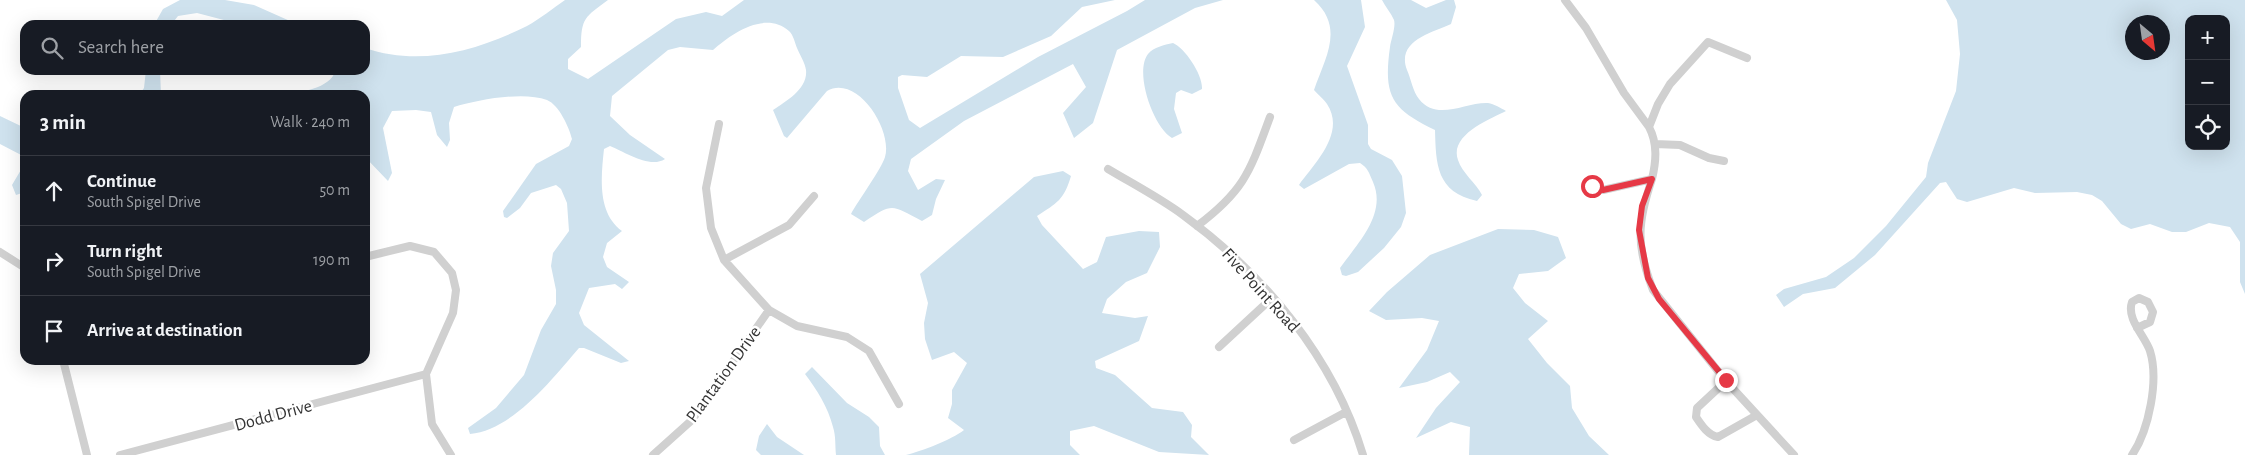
<!DOCTYPE html>
<meta charset="utf-8">
<style>
:root{--surface:#171b24;--page:#20242c;--text:#f1f3f6;--muted:#9ea1a6;--line:#363941}
body{margin:0;font-family:"Alegreya Sans",sans-serif;background:var(--page);color:var(--text)}
.controls{position:absolute;right:15px;top:15px;display:grid;overflow:hidden;border-radius:10px;box-shadow:0 5px 20px #0002}
.controls button{width:45px;height:45px;display:grid;place-items:center;padding:0;border:0;border-bottom:1px solid var(--line);background:var(--surface);color:var(--text);font:25px sans-serif}
.compass{position:absolute;left:2125px;top:15px;width:45px;height:45px;border-radius:50%;background:var(--surface);box-shadow:0 5px 20px #0002;rotate:151deg}
.stop{position:absolute;width:15px;height:15px;margin:-11px;border:4px solid #e63946;border-radius:50%;background:#fff}
.stop.end{background:#e63946;border-color:#fff;box-shadow:0 1px 5px #0008}
.list{margin:0;padding:0;list-style:none}
h2{display:flex;justify-content:space-between;align-items:center;height:65px;margin:0;padding:0 20px;font-size:21px}
h2 small{font-size:16px;font-weight:400;color:var(--muted)}
.list li{display:grid;grid-template-columns:32px 1fr auto;gap:15px;align-items:center;box-sizing:border-box;height:70px;padding:0 20px;border-top:1px solid var(--line)}
.list b{display:block;font-size:19px;white-space:nowrap}
.list p{margin:0;font-size:16px;white-space:nowrap;color:var(--muted)}
.list em{font-size:16px;font-style:normal;color:var(--muted)}
.icon{flex:none;width:28px;height:28px;fill:none;stroke:currentColor;stroke-width:2;stroke-linecap:round;stroke-linejoin:round}
.map{position:relative;flex:none;width:2245px;height:455px;overflow:hidden}
.search{position:absolute;background:var(--surface);box-shadow:0 5px 20px #0002;left:20px;top:20px;width:350px;height:55px;display:flex;align-items:center;gap:12px;box-sizing:border-box;padding:0 18px;border-radius:15px;color:var(--muted);font-size:19px}
.panel{position:absolute;background:var(--surface);box-shadow:0 5px 20px #0002;left:20px;top:90px;width:350px;height:275px;border-radius:15px}
.map>svg:first-child{display:block}
.water{fill:#cfe2ee;fill-rule:evenodd}
.lines{fill:none;stroke-linecap:round;stroke-linejoin:round}
.minor{stroke:#d0d0d0;stroke-width:8}
.route{stroke:#e63946;stroke-width:6}
.labels{text-anchor:middle;stroke-width:5;stroke-linejoin:round;paint-order:stroke}
.street-label{font-size:18px;fill:#333;stroke:#fff}
</style>
<div class="map">
<svg width="2245" height="455" viewBox="0 0 2245 455">
<rect width="100%" height="100%" fill="#fff"/>
<path class="water" d="M180,0H225L254,5L299,25H243L197,13L178,16L171,25H154L163,9Z
M565,0H608C585,17 581,18 581,47L568,59V69L588,79L676,19L706,12L722,16L744,0H1115L1082,7L1051,36L1003,57L961,56L927,77L902,75L898,77V88L909,120L920,128L1038,57L1127,11L1145,0H1223L1195,8L1117,50L1093,123L1074,138L1063,113L1086,87L1073,64L964,121L911,159L908,171L918,190L936,179L945,180L936,199L932,215L922,221C891,205 894,202 864,222L851,214C858,201 882,168 885,157C893,130 857,74 827,91L787,138L784,136L773,110C786,101 808,89 806,70C805,63 800,55 797,48C795,43 793,34 789,31C765,10 731,34 713,50L680,47L668,50L612,96L610,116L630,135L665,159C650,169 625,152 610,146L604,149C601,177 597,213 622,231L607,243L603,257L607,267L629,282L622,289L615,284L589,288L579,313L584,325L629,361L621,363L584,348H579C553,378 513,430 470,434L468,428L496,408L524,375L541,330L556,304V290L551,266L553,253L569,231L567,203L561,189L556,185L531,193L520,208L507,218L504,217L503,211L536,164L569,146L572,139C569,127 559,105 547,100C523,91 477,100 454,107L449,123L450,140L447,147L437,135L431,112L416,110L392,111L383,128L392,173L388,181L365,157V95H283C301,91 329,90 336,70H365V48C420,67 476,51 527,26C540,19 553,8 565,0Z
M1314,0H1361L1365,27L1347,66L1368,125V144L1371,149L1392,160L1402,176L1406,213L1401,227L1384,248L1358,272L1346,276L1342,275L1340,268C1358,243 1387,214 1373,182C1369,173 1368,168 1360,163L1349,164L1304,189L1299,185C1315,163 1346,133 1327,104C1324,99 1318,95 1314,90C1325,58 1345,28 1314,0Z
M1382,0H1411L1426,8L1446,0H1454L1456,7L1451,24C1431,33 1396,41 1407,70C1411,79 1413,92 1419,99C1437,122 1465,102 1488,103C1494,104 1501,108 1506,111C1490,119 1449,135 1458,160C1462,173 1476,183 1482,195L1477,201C1436,192 1436,164 1435,130C1392,109 1383,97 1390,47C1391,40 1396,27 1394,20C1391,13 1385,6 1382,0Z
M1946,0H2245V294L2240,282V242L2230,227L2209,223L2186,232H2172L2150,224L2131,229L2121,224L2102,201L2092,195L2077,192L2035,193L2014,188L1967,202L1957,199L1946,182L1940,183L1875,255L1835,288L1803,294L1784,307L1776,295L1784,289L1826,277L1854,258L1886,226L1926,177L1928,163L1956,91L1960,54L1957,20ZM2189,19H2226V146H2189ZM2132,22H2162V52H2132Z
M1173,43C1185,48 1203,75 1202,89L1192,94L1181,90L1176,93L1174,109L1182,133L1172,138C1153,127 1134,72 1148,54C1154,47 1164,45 1173,43Z
M146,70H160L161,95H139L144,88Z
M0,116L25,128V192L16,195L12,185L25,163V157L0,144Z
M1063,171L1071,176C1064,200 1057,203 1037,216L1042,225L1083,269L1097,262L1106,237L1139,231L1159,232L1160,247L1147,273L1126,282L1107,299L1102,313L1135,318L1148,316L1139,341L1095,361L1096,368L1115,375L1152,408L1183,412L1192,425L1191,437L1209,455L1159,452L1094,426L1070,431V445L1080,455H906C922,451 951,440 964,430L948,418L952,404V390L967,363L954,352L932,360L925,339L924,323L928,303L920,274L1034,177Z
M1498,229L1534,230L1558,237L1566,258L1548,271L1519,274L1513,288L1525,303L1548,321L1528,339L1547,363L1570,386L1572,408L1589,436L1609,455H1469L1470,427L1451,422L1416,438L1436,408L1460,382L1450,372L1427,382L1399,388L1427,350L1439,321L1422,318L1386,320L1369,311L1387,292L1430,255Z
M812,367L847,403L869,417L879,427L880,446L885,455H836C835,446 836,436 833,427C828,407 817,390 805,374Z
M767,424L777,437L804,455H761L756,450L759,436Z"/>
<g class="lines">
<path class="minor" d="M1565,0L1586,28L1624,93L1649,127
M719,124L706,188L711,228L724,260L769,310L797,326L847,337L869,351L899,404
M1655,144L1680,145L1709,158L1724,161
M1108,169C1133,184 1160,198 1183,215C1264,274 1334,358 1363,455
M1652,179C1637,223 1636,246 1653,290L1726,381L1794,455
M1592,186L1603,190L1652,179C1656,162 1658,144 1649,127L1658,104L1670,84L1708,42L1747,58
M1197,226C1245,190 1250,171 1270,117
M0,252L25,268
M365,257L410,246L434,252L452,273L456,290L453,313L426,374L432,424L451,455
M724,260L789,225L814,196
M1219,347L1273,297
M63,360L87,455
M1726,381L1697,408L1696,417C1702,426 1708,435 1718,437L1757,415
M1294,440L1346,412
M120,455L426,374
M653,455L692,420L769,310
M2132,455C2149,430 2159,380 2150,351C2145,336 2126,319 2132,302L2139,298L2148,302L2153,312L2150,322L2137,328"/>
</g>
<g class="lines">
<path class="route" d="M1592,186L1603,190L1652,179L1642,206L1639,230L1648,278L1659,299L1726,380"/>
</g>
<g class="labels">
<g class="street-label">
<text transform="translate(1261 290) rotate(48)" y="6">Five Point Road</text>
<text transform="translate(723 374) rotate(-54)" y="6">Plantation Drive</text>
<text transform="translate(273 415) rotate(-15)" y="6">Dodd Drive</text>
</g>
</g>
</svg>
<div class="controls">
<button>+</button>
<button>−</button>
<button><svg class="icon" aria-label="locate" viewBox="0 0 24 24"><circle cx="12" cy="12" r="6"/><path d="M12 2v4M12 18v4M2 12h4M18 12h4"/></svg></button>
</div>
<svg class="compass" viewBox="-18 -18 36 36"><path d="M0-13l5 13h-10z" fill="#e53935"/><path d="M0 13l5-13h-10z" fill="#9ea1a6"/></svg>
<div class="stop" style="left:1592px;top:186px"></div>
<div class="stop end" style="left:1726px;top:380px"></div>
<div class="search"><svg class="icon" aria-label="search" viewBox="0 0 24 24"><circle cx="10" cy="10" r="6"/><path d="M15 15l6 6"/></svg>Search here</div>
<section class="panel">
<h2>3 min<small>Walk · 240 m</small></h2>
<ul class="list">
<li><svg class="icon" aria-label="ahead" viewBox="0 0 24 24"><path d="M12 20V5M6 11l6-6 6 6"/></svg><div><b>Continue</b><p>South Spigel Drive</p></div><em>50 m</em></li>
<li><svg class="icon" aria-label="right" viewBox="0 0 24 24"><path d="M7 20v-9h11M14 6l5 5-5 5"/></svg><div><b>Turn right</b><p>South Spigel Drive</p></div><em>190 m</em></li>
<li><svg class="icon" aria-label="arrive" viewBox="0 0 24 24"><path d="M6 21V4h12l-3 4 3 4H6"/></svg><div><b>Arrive at destination</b></div></li>
</ul>
</section>
</div>
